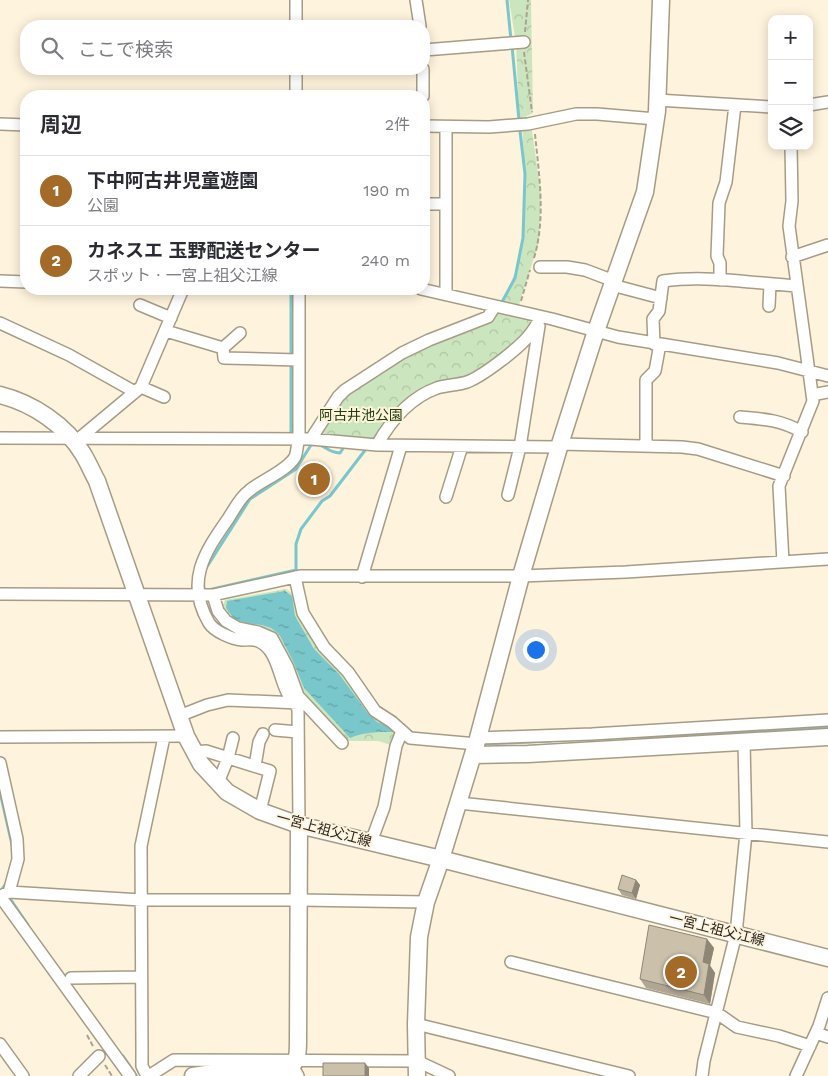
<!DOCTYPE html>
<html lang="ja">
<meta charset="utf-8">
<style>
:root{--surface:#fff;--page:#f2f2f3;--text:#2b2b33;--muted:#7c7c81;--line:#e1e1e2;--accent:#a36a28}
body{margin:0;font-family:"Work Sans","Noto Sans JP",sans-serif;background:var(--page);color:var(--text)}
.controls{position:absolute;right:15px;top:15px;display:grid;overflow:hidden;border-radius:10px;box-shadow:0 2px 12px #0003}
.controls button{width:45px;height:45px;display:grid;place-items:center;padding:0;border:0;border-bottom:1px solid var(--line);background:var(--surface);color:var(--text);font:25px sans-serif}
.you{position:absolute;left:535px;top:649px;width:18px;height:18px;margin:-12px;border:4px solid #fff;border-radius:50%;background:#1a73e8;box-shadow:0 0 0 8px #1a73e833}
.badge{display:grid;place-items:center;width:32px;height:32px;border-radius:50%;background:var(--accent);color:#fff;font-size:16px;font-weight:700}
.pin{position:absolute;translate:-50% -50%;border:2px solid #fff;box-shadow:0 1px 5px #0006}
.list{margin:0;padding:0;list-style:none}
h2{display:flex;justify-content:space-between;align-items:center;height:65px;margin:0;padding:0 20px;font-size:21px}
h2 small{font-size:16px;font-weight:400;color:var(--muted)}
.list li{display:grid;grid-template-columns:32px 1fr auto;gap:15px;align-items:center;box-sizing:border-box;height:70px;padding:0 20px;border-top:1px solid var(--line)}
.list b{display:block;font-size:19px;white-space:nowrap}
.list p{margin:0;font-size:16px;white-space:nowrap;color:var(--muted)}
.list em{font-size:16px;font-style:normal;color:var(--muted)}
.icon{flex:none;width:28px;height:28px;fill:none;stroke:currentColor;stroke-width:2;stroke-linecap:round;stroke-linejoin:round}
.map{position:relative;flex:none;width:828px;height:1076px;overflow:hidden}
.search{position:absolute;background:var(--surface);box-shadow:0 2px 12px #0003;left:20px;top:20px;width:410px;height:55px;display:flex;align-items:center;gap:12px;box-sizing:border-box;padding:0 18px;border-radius:20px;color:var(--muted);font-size:19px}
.panel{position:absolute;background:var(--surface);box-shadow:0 2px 12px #0003;left:20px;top:90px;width:410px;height:205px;border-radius:20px}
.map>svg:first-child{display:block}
.park{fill:url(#park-crowns)}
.water{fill:url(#water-ripples)}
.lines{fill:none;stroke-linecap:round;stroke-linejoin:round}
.stream{stroke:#79c7ca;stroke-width:3}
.street-casing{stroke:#a69c86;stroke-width:14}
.secondary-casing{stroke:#a69c86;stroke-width:19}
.path{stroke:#aaa291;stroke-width:2;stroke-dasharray:5 2.5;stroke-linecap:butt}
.street{stroke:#fff;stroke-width:11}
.secondary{stroke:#fff;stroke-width:16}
.wall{fill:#afa693}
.shaded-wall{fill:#8e8778}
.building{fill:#cbc1ab;stroke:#8e8778}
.labels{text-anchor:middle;stroke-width:4;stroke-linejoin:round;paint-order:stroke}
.park-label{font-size:14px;fill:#21400d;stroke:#fef3dc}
.street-label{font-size:14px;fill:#2b271f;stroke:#fef3dc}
</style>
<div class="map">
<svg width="828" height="1076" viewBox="0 0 828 1076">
<defs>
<pattern id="park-crowns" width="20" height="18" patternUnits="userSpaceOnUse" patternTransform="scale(1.25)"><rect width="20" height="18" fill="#cbe6be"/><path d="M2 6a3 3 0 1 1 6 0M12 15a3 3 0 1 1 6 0" fill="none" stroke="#aec5a3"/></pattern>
<pattern id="water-ripples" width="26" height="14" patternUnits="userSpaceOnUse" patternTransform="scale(1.25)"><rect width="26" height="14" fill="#79c7ca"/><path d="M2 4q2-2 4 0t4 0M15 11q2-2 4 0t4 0" fill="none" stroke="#63a2a3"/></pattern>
</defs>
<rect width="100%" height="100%" fill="#fef3dc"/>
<path class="park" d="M509,0H531L533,113L519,120L516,43Z
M531,123L541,195L539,242L517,311L541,317L494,365L417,399L377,445L311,439L345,390L501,307L518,265L523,238L525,174L522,124Z
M286,589L293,594L342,673L378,721L391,725L396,729L394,746L378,741H346L300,694L290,663L221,610L225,600Z"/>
<path class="water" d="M285,591L292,596L295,616L314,649L339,674L367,712L377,722L394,730L393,732C377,732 364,732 350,738L304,688L293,661L279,634L271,628L262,625L244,623L234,619L226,608L227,601Z"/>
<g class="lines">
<path class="stream" d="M507,0L511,40
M512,46L519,120
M502,302L515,278L523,238L525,174L520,131
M291,355V289
M291,434V363
M317,444C328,447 327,452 340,453L344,447L366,449L330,496L322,501L301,529L296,544V570L204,591L203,573L250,499L296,469L311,445Z
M640,737L828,727
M484,744L551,741
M0,792L12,845
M2,889L7,882
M9,897L28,925
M123,1056L136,1075"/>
<g class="street-casing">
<path id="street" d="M416,0L420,26
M296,26V0
M424,50L524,42
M296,96V69
M423,96V69
M657,100L772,107
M809,105L828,102
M0,124L26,125
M424,126L489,127L528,124L576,114H597L656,119
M446,127V294
M424,204H446
M792,257L828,245
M540,267H567L585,270L614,281
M720,280V263L717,256L719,203L726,182L735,105
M0,281L26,282
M612,285L661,298
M421,289L552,319L618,337L778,363L828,376
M140,305L171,318
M769,306L770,284
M0,323L69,355L135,392
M166,331L223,348L224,358L298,360
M654,344L653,319L659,311L663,281C707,275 753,283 797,286
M223,348L240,333
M141,387L164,397
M812,395L828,392
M740,417C764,419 781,420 802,432
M81,437L141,387L183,289
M0,438L311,439L377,445L556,447L560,444L682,447L698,449L784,476
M311,439L338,397L345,390L402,353L429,340L488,317L495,306
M377,445C391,420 409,398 437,388C447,385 458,385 467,382C483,376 521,347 531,333C535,328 538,322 541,317
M646,446V380L655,371L660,344
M508,495L520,447L539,326
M446,497L462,446
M783,562L779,486L813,401L789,226L792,201L791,146
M295,577L303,613L324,647L348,672L375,711L392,722L410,738L477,744
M362,577L401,446
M0,594L213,595L300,576H521L626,572L828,559
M213,595L218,611L226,621L238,628L258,632L272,638L287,666L298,696L342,743
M179,716L207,705L228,700L299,703
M275,730L298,732
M0,737L186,736
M478,738L592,734L828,720
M194,752L206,751L270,771L260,811
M0,763L17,839L18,859L9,892L3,895
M255,766L259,742L263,734
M218,783L228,758L233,738
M459,803L828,842
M299,825L298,708C294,703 289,698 287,692C279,677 277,648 258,641C254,639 247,640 242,640C232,639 215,632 209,623C185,582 204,553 228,519C234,510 240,497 249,491C260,481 287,471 295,457C297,453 297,444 299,439V289
M371,842L384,807L396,746L402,731
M9,892L141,900H299L426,902
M0,896L130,1076
M511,962L717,1013L737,1027L779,1036L810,1046
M71,978L141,977
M416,1024L629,1076
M816,1033L828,1037
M0,1044L23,1076
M293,1067L298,1076
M79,1076L99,1056
M147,1076L142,1066V1052L141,846L164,737
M149,1076L174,1060L417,1061L449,1076
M702,1076L704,1061L736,934L746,833L744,742
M796,1076L819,1026L828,998"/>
</g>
<g class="secondary-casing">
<path id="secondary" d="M0,395C32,403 66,425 83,454C88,462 92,472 97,481L186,736L201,764L227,792L260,811L299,825L441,859L828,958
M474,755L528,754L828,737
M193,1076L213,1073L283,1072C298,1063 298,1058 298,1041L299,825
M417,1076L416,1024L419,937L426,902L441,859L478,738L521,576L560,444L596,331L645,192L657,111L661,0"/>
</g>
<path class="path" d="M525,32L528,0
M524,52L532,112
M534,258C546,218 539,175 535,134
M521,301L530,270
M87,1035L94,1048
M105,1065L112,1076"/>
<use href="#street" class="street"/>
<use href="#secondary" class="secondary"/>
</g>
<path class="wall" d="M636,880L640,885L636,899L622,895L618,889Z
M707,939L714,948L710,965L715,973L710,1004L646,988L640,979Z"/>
<path class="shaded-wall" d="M636,880L640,885L636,899L632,893Z
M707,939L714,948L710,966L715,973L710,1004L704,995L703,962Z
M365,1063L369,1068V1076H365Z"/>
<path class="building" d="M622,875L636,880L632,893L618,889Z
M649,925L707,939L703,962L709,964L704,995L640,979Z
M323,1063H365V1076H323Z"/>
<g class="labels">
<g class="park-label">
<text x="361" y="420">阿古井池公園</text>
</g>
<g class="street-label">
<text transform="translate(324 829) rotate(15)" y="5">一宮上祖父江線</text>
<text transform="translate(717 929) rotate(14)" y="5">一宮上祖父江線</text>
</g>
</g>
</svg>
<div class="controls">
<button>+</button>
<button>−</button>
<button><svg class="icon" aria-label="layers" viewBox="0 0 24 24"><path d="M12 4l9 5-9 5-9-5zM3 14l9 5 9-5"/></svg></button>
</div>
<div class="you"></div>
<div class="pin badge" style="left:314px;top:479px">1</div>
<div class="pin badge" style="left:681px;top:972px">2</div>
<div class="search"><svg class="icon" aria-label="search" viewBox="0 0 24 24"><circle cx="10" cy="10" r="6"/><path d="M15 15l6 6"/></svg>ここで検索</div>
<section class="panel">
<h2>周辺<small>2件</small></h2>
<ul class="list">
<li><span class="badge">1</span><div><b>下中阿古井児童遊園</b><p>公園</p></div><em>190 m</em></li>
<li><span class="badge">2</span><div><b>カネスエ 玉野配送センター</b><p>スポット · 一宮上祖父江線</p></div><em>240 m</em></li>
</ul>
</section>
</div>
